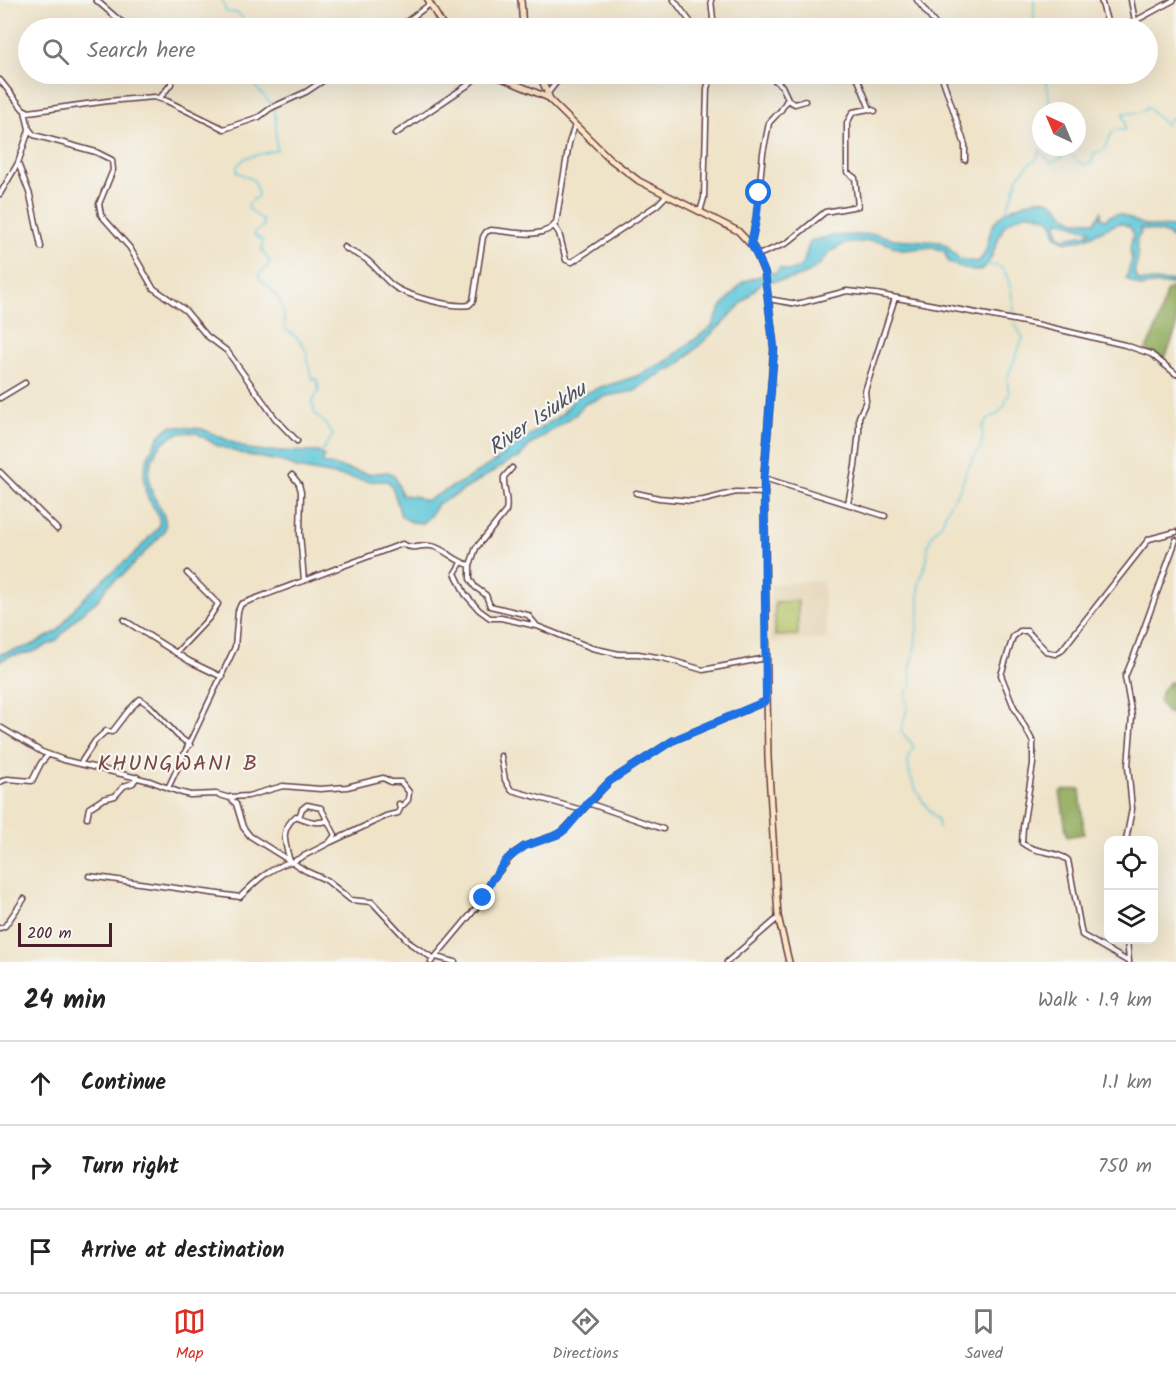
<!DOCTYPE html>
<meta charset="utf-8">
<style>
:root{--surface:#fff;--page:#f6f6f6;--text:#222;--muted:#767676;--line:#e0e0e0;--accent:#d93025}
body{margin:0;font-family:Kalam,sans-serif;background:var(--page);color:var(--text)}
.controls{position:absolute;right:18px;bottom:18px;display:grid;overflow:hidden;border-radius:12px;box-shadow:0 6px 24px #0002}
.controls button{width:54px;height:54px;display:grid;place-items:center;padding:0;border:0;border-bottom:2px solid var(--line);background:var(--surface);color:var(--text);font:30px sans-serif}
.compass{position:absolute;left:1032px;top:102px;width:54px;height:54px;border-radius:50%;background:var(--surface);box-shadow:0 6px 24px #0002;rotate:316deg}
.scale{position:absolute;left:18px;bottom:15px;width:94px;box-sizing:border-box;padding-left:6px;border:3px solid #4a1f2b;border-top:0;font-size:16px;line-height:21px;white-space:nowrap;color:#4a1f2b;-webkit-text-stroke:4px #f6f6f2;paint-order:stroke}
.stop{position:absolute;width:18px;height:18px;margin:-14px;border:4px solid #1a73e8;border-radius:50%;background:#fff}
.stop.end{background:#1a73e8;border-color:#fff;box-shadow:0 2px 6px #0008}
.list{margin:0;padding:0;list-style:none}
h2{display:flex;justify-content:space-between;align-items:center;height:78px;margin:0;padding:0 24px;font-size:26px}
h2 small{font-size:20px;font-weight:400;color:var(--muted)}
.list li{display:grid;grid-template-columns:39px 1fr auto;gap:18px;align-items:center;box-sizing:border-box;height:84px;padding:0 24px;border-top:2px solid var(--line)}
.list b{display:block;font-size:22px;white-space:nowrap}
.list em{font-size:20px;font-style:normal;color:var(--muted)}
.icon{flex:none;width:33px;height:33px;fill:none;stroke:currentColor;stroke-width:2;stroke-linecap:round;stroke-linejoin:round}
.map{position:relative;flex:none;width:1176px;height:962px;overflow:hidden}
.search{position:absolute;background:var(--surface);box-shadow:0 6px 24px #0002;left:18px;right:18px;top:18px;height:66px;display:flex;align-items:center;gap:15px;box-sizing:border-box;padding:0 21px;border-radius:33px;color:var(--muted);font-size:22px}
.sheet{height:330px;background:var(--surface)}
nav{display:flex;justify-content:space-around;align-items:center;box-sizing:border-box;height:84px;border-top:2px solid var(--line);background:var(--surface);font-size:16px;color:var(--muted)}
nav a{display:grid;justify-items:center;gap:3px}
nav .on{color:var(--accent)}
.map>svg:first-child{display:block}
.built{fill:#e5d5b7}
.green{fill:#b5c568;stroke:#80724a;stroke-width:1.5}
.forest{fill:#90aa5c;stroke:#6d6444;stroke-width:1.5}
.water{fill:#5dc7d9;stroke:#547382;stroke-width:1.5;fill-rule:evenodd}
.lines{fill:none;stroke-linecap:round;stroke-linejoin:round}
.stream{stroke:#5dc7d9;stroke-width:1.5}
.street-casing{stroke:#633c43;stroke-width:7}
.secondary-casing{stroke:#633c43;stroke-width:8}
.street{stroke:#fff;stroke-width:4}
.secondary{stroke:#fde5c5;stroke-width:5}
.route{stroke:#1a73e8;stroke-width:8}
.labels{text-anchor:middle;stroke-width:4.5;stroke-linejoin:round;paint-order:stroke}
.water-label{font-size:21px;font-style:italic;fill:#50515f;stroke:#f6f6f2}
.quarter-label{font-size:22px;letter-spacing:1.5px;fill:#7c4840;stroke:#f6f6f2}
</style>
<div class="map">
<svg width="1176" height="962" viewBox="0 0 1176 962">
<rect width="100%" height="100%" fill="#f6f6f2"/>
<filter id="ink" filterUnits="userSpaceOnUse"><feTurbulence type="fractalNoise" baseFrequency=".0167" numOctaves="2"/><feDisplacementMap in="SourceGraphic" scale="12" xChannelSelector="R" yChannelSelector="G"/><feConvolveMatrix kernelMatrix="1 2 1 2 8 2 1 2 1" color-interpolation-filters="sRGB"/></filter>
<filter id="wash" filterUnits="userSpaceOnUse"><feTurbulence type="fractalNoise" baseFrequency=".008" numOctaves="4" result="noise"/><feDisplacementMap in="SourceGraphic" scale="24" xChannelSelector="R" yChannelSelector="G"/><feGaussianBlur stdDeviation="1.35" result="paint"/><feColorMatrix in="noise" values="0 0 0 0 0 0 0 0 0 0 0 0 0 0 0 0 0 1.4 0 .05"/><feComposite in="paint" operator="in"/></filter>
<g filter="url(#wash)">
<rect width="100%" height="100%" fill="#efe3c8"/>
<path class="built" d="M823,580L827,639L770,642V584Z"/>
<path class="green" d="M798,601V635L775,636V602Z"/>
<path class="forest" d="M1176,287V330L1164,361L1146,349L1157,326L1166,292L1171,288Z
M1170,682L1176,683V716L1166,712L1159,701L1162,690Z
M1080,789L1084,834L1067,837L1060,792L1064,790Z"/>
<path class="water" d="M1037,199C1061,198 1060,217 1075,221C1081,222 1088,220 1095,222L1101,212V218L1105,220C1120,205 1131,223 1148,226C1157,228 1167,225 1176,228V241C1161,228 1156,234 1140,228L1141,233C1133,241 1138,248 1138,258C1138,263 1135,268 1134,273L1139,281C1152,280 1163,283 1176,280V283C1161,287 1154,282 1141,287L1126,279L1132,260L1130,249L1133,234L1130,227L1121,223C1103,226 1074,253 1056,236L1052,220C1031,211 1023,211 1005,225C996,236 993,270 976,271C968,271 957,265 949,263L944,251L932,247L903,250L883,242L868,241L844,244L831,251L820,264L808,273L792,279L762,282L723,323L677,366L654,377L635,391L606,396L585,404L575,415L529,446L518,459H513L457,494L437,504L430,516L422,523L411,522L401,516L393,489L388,481H368L297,468L283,462L243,454L216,445L197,433C188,432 178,432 170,437C155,446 146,469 150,486C153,501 172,518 163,533L124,574L108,585L97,601L80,614L56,641L33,652L10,656L0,661V654L30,646L58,631L76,606L106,577L133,555L158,528C163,516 153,508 148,498C141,481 144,462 153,447C158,438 162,431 171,426L202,429L248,449L266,451L319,452L324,456L322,463L368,474L388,472L395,477L402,495L418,497L422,500H428L467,479L497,460L512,447L562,414L576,397L603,386H606L637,376L667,361L712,326L722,306L743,282L771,272L775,274L780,268L787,271L797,269C809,260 804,251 811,241L832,236L876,234L894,239L940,242L947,246L959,259L977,262C990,254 986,238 993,225C1002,209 1022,205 1037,199ZM1059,221C1070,220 1079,231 1090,229L1091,230L1088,234L1063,238L1059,235L1057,224Z"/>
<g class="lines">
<path class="stream" d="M222,0L226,12L238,13L248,24L256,28
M1034,0V28
M257,74C249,89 265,94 272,105C279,118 274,136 277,150L245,158L237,166V172L255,181L258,196L249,203L248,208L263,221V227L255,232L254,235L262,240V250L270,262L267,267L259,274V278C279,294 284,304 285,329C297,336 310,348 307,363C312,368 308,375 313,380L315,378L317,380L319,391L312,402L315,414L324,422L333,435L320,454
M1044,74L1049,94L1048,111
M1061,147V158
M1004,215L1013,194L1018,177L1030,163L1036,160L1040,150L1051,163L1070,154C1078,160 1080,167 1092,163L1094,153L1104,150L1113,130H1125V121L1123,115L1124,113C1136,112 1138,116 1147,107L1166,125L1169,119L1176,118
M986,265C990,266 996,265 1000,267C1011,273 1013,306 1015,318
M939,828L938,820C924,805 910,786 908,763C908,757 913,752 913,745L901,731L907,709L906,694L912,683L910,671L914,654L919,612V583L927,560L928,546L932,535L942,523L948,507L961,487L967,469L980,448L983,438L982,427L989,418L998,414L1005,405L1006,399L1009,395L1007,378L1023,338L1014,322"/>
</g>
</g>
<g filter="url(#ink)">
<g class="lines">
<g class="street-casing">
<path id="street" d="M96,0L119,20L133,28
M674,0L695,28
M711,0L714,28
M917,0L938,28
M1101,0L1109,28
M1131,0L1135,21
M398,28L430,4
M1122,28L1174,0
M767,74L782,86L789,101L795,104L805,101
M857,74V77L870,109
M941,74L965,145V160
M0,80L23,109L29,112L108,101L154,97L167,101L224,129L259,117L271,108L306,92L333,74
M548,93L563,74
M160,98L171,84V74
M25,111L29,129L34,135L96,152L112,160L113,170L99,204L101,215L130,248L153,288L185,310L207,336L227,351L275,418L297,441
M395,134L468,85L480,74
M18,163L30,195L41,247
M0,194L18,163L29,130
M700,212L704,198L707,88L712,74
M554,226L559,233L566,260L572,262L657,205L666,196
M751,244L756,220L763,153L769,123L781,110L787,100
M344,247C350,252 358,254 364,258C375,265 382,277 392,285C406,296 452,308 469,305L473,301L483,237L486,232L491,230C509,231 543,241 556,223L569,143L575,125
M758,255L787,243L825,212L858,206L855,178L847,172V123L853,112L869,109L875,111
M768,299L797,304L847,291L876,294L1040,325L1125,345L1151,354L1176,374
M0,398L25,383
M0,472L57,529
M292,475L299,484L301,492L300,533L304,581
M764,478L885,516
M636,493L659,498L691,501L704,500L736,492L765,493
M848,504L855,466L859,431V417L866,401L865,391L895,298
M461,563L455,573L465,594L479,610L490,618H501L536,626
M470,565L476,548L506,511C509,500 503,488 504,477L512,468
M124,620L189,661L222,677
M176,653L209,618L218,604L187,573
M0,727L42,752L64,760L150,781L179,792L190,795L216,794L230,798L236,804L243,827L250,836L306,871L326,880L351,900L372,902L411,944L434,959
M501,756L505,780L511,790L582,810
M80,764L95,741L106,731L112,732L128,711L140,699L150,706L178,736L190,745
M0,782L7,779L32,781L41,763L48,755
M168,788L235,647L238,611L241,604L402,544C418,552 421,542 435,547C447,551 456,562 470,565V579L475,587L486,595L490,606L528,615L537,626L592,648L619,654H638L663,658L703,670L766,658
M230,797L248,796L283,786L320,789L347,787L383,778L391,782H401L409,792L408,800L401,807
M588,803L663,829
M87,818L89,808L103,799L115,796L124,786L133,783L137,777
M1126,840L1132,809L1128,766L1132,716L1125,677L1135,653L1176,540
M331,842L386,816L398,813L400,809L399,804
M292,862L329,843L335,835L321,808L307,805L302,809L299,817
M89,876L240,897C256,881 270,868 290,862C285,841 279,831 296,816C308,821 315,824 327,821
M0,928L5,926L24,899
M1127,940L1129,961
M436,957L455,962
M431,962L477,907L492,880L514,853L525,846L561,833L610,781L672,741L767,701
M727,962L778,918
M1129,962L1082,935L1068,860C1055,850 1036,854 1022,843L1023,827L1033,764V742L1013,705L1001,675L1013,637L1020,631H1027L1047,652L1055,654L1061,651L1149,539L1176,532"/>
</g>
<g class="secondary-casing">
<path id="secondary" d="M428,0L444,28
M521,0L523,28
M492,74L549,98
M539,74L551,101L610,159L639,181L738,231L754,248L765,274L774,349L764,478L768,758L778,916L789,962"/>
</g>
<use href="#street" class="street"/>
<use href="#secondary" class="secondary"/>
</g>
</g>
<g class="lines" filter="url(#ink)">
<path class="route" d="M483,898L492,880L507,859L525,846L557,835L566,829L588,803L610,781L672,741L766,701L764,478L774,349L765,274L760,261L751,244L756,220L759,193"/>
</g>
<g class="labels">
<g class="water-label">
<text transform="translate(537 418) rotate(-34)" y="7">River Isiukhu</text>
</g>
<g class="quarter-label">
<text x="178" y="770">KHUNGWANI B</text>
</g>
</g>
</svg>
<div class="controls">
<button><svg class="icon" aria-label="locate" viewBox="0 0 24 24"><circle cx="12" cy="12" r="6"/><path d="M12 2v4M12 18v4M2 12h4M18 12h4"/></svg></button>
<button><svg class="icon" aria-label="layers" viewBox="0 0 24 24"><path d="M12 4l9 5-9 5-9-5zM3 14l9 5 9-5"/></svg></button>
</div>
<svg class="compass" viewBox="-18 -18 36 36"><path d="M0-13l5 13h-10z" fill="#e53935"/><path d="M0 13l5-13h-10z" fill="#767676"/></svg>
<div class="scale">200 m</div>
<div class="stop" style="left:759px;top:193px"></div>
<div class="stop end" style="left:483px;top:898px"></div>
<div class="search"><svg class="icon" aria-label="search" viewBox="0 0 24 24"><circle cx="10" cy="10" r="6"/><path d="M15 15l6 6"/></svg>Search here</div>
</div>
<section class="sheet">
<h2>24 min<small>Walk · 1.9 km</small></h2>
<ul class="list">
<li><svg class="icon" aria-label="ahead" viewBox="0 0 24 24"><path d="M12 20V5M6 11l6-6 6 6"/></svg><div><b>Continue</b></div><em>1.1 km</em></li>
<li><svg class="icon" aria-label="right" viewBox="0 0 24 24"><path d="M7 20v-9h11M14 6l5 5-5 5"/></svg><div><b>Turn right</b></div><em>750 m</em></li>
<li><svg class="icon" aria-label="arrive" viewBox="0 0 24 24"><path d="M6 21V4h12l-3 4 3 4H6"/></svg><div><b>Arrive at destination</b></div></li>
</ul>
</section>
<nav>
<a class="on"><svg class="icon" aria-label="map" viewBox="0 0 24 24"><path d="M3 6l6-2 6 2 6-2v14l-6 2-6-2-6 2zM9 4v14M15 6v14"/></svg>Map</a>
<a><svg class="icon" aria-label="directions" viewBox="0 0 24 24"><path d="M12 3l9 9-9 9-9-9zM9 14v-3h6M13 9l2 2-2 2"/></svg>Directions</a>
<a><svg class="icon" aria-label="saved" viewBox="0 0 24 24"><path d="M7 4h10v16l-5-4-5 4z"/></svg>Saved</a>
</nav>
